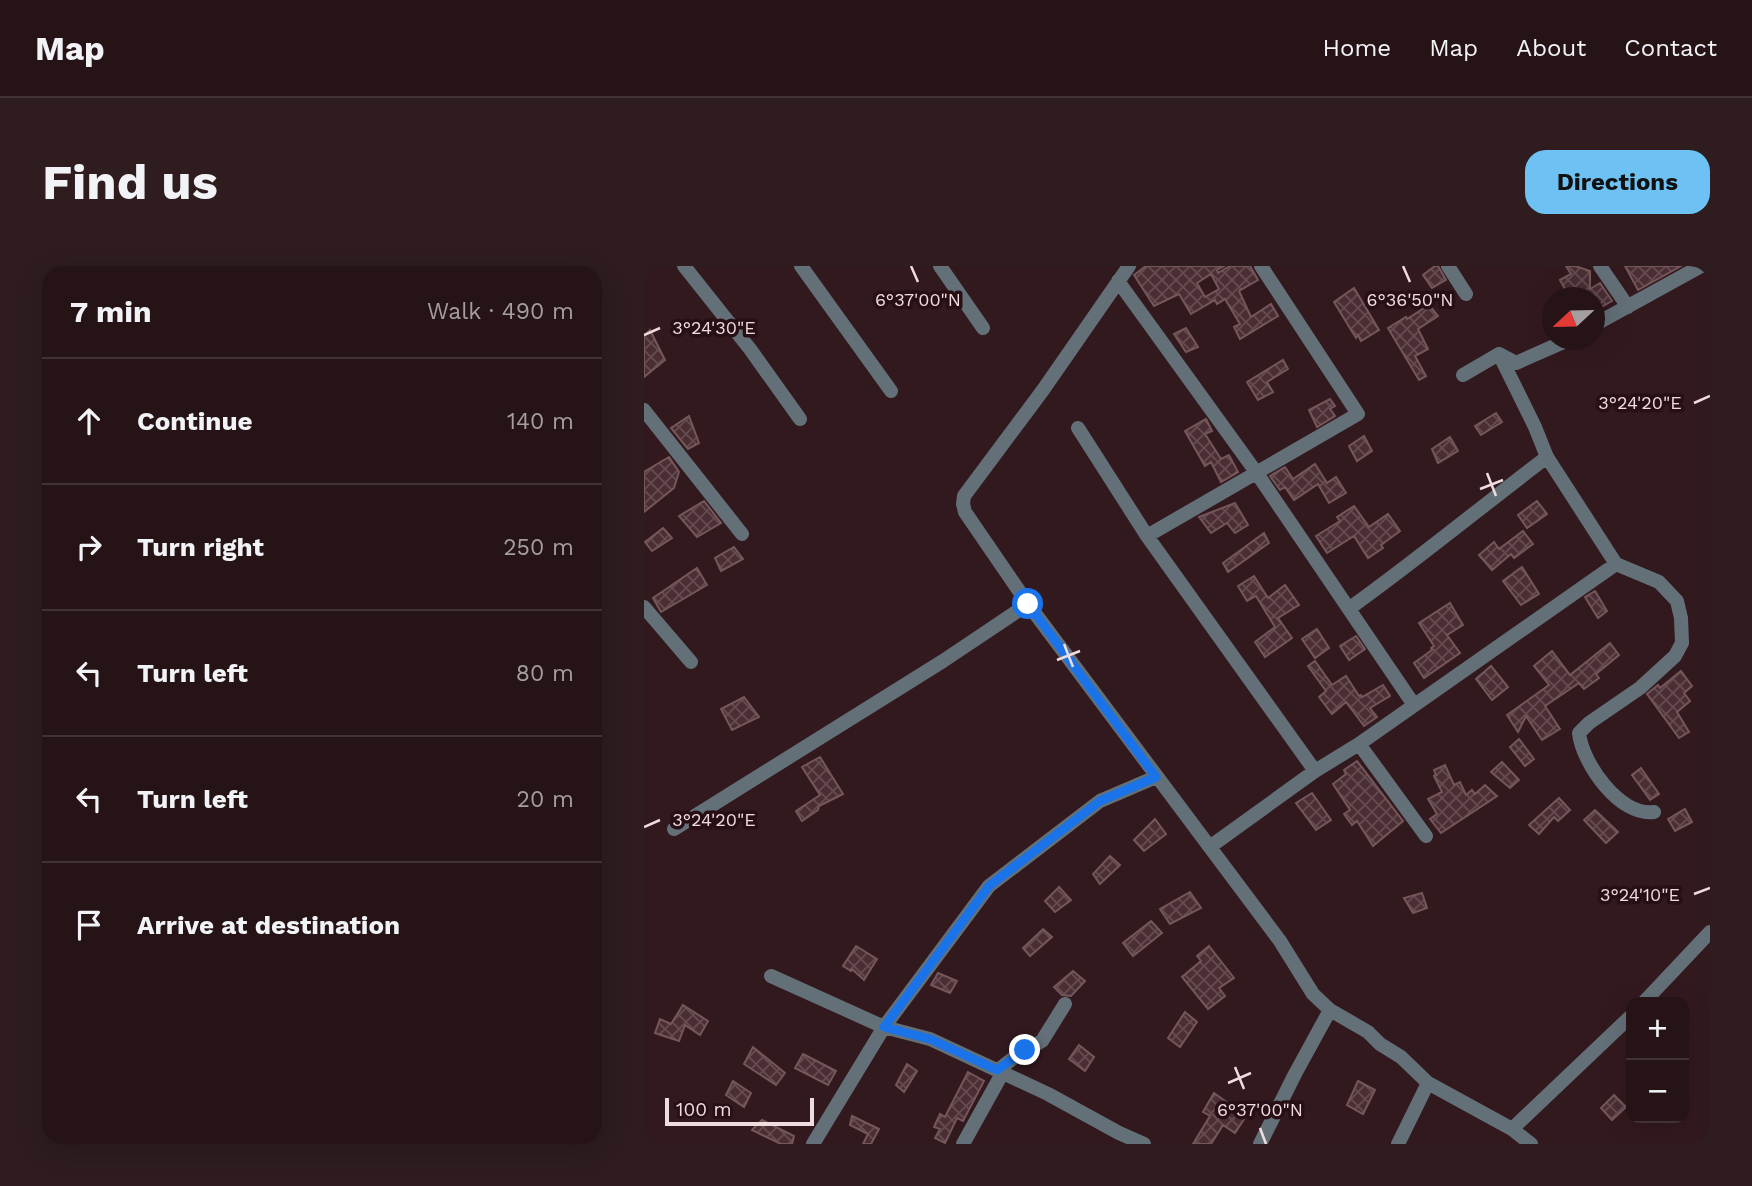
<!DOCTYPE html>
<meta charset="utf-8">
<style>
:root{--surface:#261316;--page:#2e1c1f;--text:#f1f3f6;--muted:#a49ea1;--line:#423235;--accent:#6ec2f3}
body{margin:0;font-family:"Work Sans",sans-serif;background:var(--page);color:var(--text)}
.controls{position:absolute;right:21px;bottom:21px;display:grid;overflow:hidden;border-radius:14px;box-shadow:0 7px 28px #0002}
.controls button{width:63px;height:63px;display:grid;place-items:center;padding:0;border:0;border-bottom:2px solid var(--line);background:var(--surface);color:var(--text);font:35px sans-serif}
.compass{position:absolute;left:898px;top:21px;width:63px;height:63px;border-radius:50%;background:var(--surface);box-shadow:0 7px 28px #0002;rotate:248deg}
.scale{position:absolute;left:21px;bottom:18px;width:149px;box-sizing:border-box;padding-left:7px;border:4px solid #eedcde;border-top:0;font-size:19px;line-height:24px;white-space:nowrap;color:#eedcde;-webkit-text-stroke:5px #280f15;paint-order:stroke}
.stop{position:absolute;width:21px;height:21px;margin:-16px;border:5px solid #1a73e8;border-radius:50%;background:#fff}
.stop.end{background:#1a73e8;border-color:#fff;box-shadow:0 2px 7px #0008}
.list{margin:0;padding:0;list-style:none}
h2{display:flex;justify-content:space-between;align-items:center;height:91px;margin:0;padding:0 28px;font-size:30px}
h2 small{font-size:23px;font-weight:400;color:var(--muted)}
.list li{display:grid;grid-template-columns:46px 1fr auto;gap:21px;align-items:center;box-sizing:border-box;height:126px;padding:0 28px;border-top:2px solid var(--line)}
.list b{display:block;font-size:26px;white-space:nowrap}
.list em{font-size:23px;font-style:normal;color:var(--muted)}
.icon{flex:none;width:38px;height:38px;fill:none;stroke:currentColor;stroke-width:2;stroke-linecap:round;stroke-linejoin:round}
.map{position:relative;flex:none;width:1066px;height:878px;overflow:hidden;border-radius:21px}
header{display:flex;align-items:center;gap:42px;box-sizing:border-box;height:98px;padding:0 35px;background:var(--surface);border-bottom:2px solid var(--line)}
header strong{font-size:33px}
nav{display:flex;gap:38px;margin-inline-start:auto;font-size:24px}
.intro{display:flex;align-items:center;justify-content:space-between;box-sizing:border-box;height:168px;padding:0 42px}
h1{margin:0;font-size:49px}
.button{padding:18px 32px;border-radius:21px;background:var(--accent);color:#111;font-size:24px;font-weight:700}
main{display:flex;gap:42px;padding:0 42px}
aside{flex:1;background:var(--surface);border-radius:21px;box-shadow:0 7px 28px #0002}
.map>svg:first-child{display:block}
.building{fill:url(#building-cross-hatch);stroke:#75565b;stroke-width:2;fill-rule:evenodd}
.lines{fill:none;stroke-linecap:round;stroke-linejoin:round}
.minor{stroke:#647078;stroke-width:14}
.route{stroke:#1a73e8;stroke-width:9}
.ticks{fill:none;stroke:#eedcde;stroke-width:2.5}
.ticks-label{font-size:18px;text-anchor:middle;fill:#eedcde;stroke:#280f15;stroke-width:7;stroke-linejoin:round;paint-order:stroke}
</style>
<header>
<strong>Map</strong>
<nav><a>Home</a><a>Map</a><a>About</a><a>Contact</a></nav>
</header>
<div class="intro"><h1>Find us</h1><a class="button">Directions</a></div>
<main>
<aside>
<h2>7 min<small>Walk · 490 m</small></h2>
<ul class="list">
<li><svg class="icon" aria-label="ahead" viewBox="0 0 24 24"><path d="M12 20V5M6 11l6-6 6 6"/></svg><div><b>Continue</b></div><em>140 m</em></li>
<li><svg class="icon" aria-label="right" viewBox="0 0 24 24"><path d="M7 20v-9h11M14 6l5 5-5 5"/></svg><div><b>Turn right</b></div><em>250 m</em></li>
<li><svg class="icon" aria-label="left" viewBox="0 0 24 24"><path d="M17 20v-9H6M10 6l-5 5 5 5"/></svg><div><b>Turn left</b></div><em>80 m</em></li>
<li><svg class="icon" aria-label="left" viewBox="0 0 24 24"><path d="M17 20v-9H6M10 6l-5 5 5 5"/></svg><div><b>Turn left</b></div><em>20 m</em></li>
<li><svg class="icon" aria-label="arrive" viewBox="0 0 24 24"><path d="M6 21V4h12l-3 4 3 4H6"/></svg><div><b>Arrive at destination</b></div></li>
</ul>
</aside>
<div class="map">
<svg width="1066" height="878" viewBox="0 0 1066 878">
<defs>
<pattern id="building-cross-hatch" width="8" height="8" patternUnits="userSpaceOnUse" patternTransform="scale(1.75)"><rect width="8" height="8" fill="#4a2e34"/><path d="M0 0l8 8M0 8l8-8" fill="none" stroke="#644c51"/></pattern>
</defs>
<rect width="100%" height="100%" fill="#32191e"/>
<path class="building" d="M502,0H580L573,4L574,7L586,0H606L614,14L595,25L607,51L627,38L634,50L596,73L590,61L596,58L581,33L573,38L571,34L547,48L535,28L510,40L490,9ZM567,8L575,23L561,31L553,17Z
M791,0H794L802,14L788,22L779,9Z
M922,0H931L946,5V23L956,17L968,35L950,45V32H926L916,14L927,8Z
M981,0H1037L994,24Z
M710,22L735,64L717,75L714,69L712,72L690,36Z
M785,39L794,50L774,63L784,83L771,90L782,110L775,114L744,62L762,51L763,53Z
M542,62L554,81L542,86L530,68Z
M6,64L21,94L0,111V70Z
M639,94L644,103L623,116L629,126L614,134L603,116Z
M686,133L691,140L686,143L691,150L673,161L665,144Z
M852,147L858,156L837,169L831,160Z
M45,150L55,177L44,183L27,162Z
M562,153L568,165L561,168L577,193L585,189L594,206L577,216L567,196L561,200L541,165Z
M720,170L728,185L713,195L705,180Z
M806,171L814,185L794,197L788,183Z
M25,191L35,206L30,222L0,246V206Z
M671,198L683,217L692,211L702,227L685,237L674,218L650,234L641,221L636,224L626,210L641,201L649,213Z
M60,235L77,257L53,271L35,250Z
M893,235L903,248L883,262L874,249Z
M591,237L604,259L591,267L583,257L567,267L555,251Z
M710,240L725,261L744,248L756,265L737,279L739,282L724,292L710,270L683,287L672,270L696,255L693,251Z
M19,262L28,272L8,285L1,276Z
M879,265L889,278L870,292L867,288L848,304L835,289L850,276L855,283Z
M620,267L625,277L584,306L579,297Z
M90,281L99,293L77,305L71,292Z
M878,301L895,328L877,339L859,315Z
M53,302L63,319L17,346L9,332Z
M610,310L624,332L641,319L655,339L634,352L648,372L621,391L611,376L631,361L612,330L603,335L594,320Z
M951,325L963,345L954,352L941,331Z
M806,337L819,359L803,369L816,387L780,412L770,397L788,384L787,382L790,380L775,357Z
M673,363L685,382L671,392L658,373Z
M712,370L721,383L705,394L696,380Z
M966,377L975,389L952,408L955,412L940,423L935,417L901,440L916,463L898,474L882,450L874,466L863,449L905,419L890,400L908,385L926,409Z
M671,395L688,419L702,410L715,430L717,429L718,431L739,419L746,430L726,442L733,451L720,460L702,436L688,448L675,431L682,425L664,400Z
M847,400L864,421L848,434L832,413Z
M1037,405L1048,420L1040,427L1046,435L1033,446L1045,466L1035,472L1003,428L1014,419L1016,422Z
M100,431L115,451L88,464L77,443Z
M875,473L890,493L881,500L866,481Z
M176,491L199,528L175,540L174,544L158,555L152,545L176,529L158,501Z
M713,495L759,555L729,580L713,555L708,559L700,548L706,544L689,518L702,508L700,504Z
M858,496L875,514L866,522L847,506Z
M801,499L810,519L816,516L822,529L828,524L831,528L841,519L853,530L797,567L786,553L793,548L784,533L798,526L790,510L792,509L790,504Z
M997,502L1015,528L1006,534L988,509Z
M668,527L687,554L672,564L652,537Z
M915,532L926,544L914,555L910,551L895,568L885,559Z
M1041,543L1048,556L1031,565L1024,553Z
M951,544L974,566L962,577L940,554Z
M511,553L522,568L500,585L490,574Z
M466,590L476,599L456,618L449,608Z
M415,621L427,634L411,646L401,635Z
M546,626L557,642L526,658L516,643Z
M778,627L783,642L769,647L760,632Z
M507,655L518,667L489,690L479,677Z
M399,663L408,671L386,690L379,682Z
M212,680L233,693L220,714L208,703L207,705L199,700Z
M565,680L590,712L575,722L581,730L564,743L538,711L557,695L553,690Z
M429,705L441,715L427,730L418,729L410,721Z
M294,707L313,715L306,727L287,719Z
M39,739L64,755L56,769L41,759L35,775L11,767L16,753L27,758Z
M541,746L553,756L536,781L524,772Z
M435,779L450,791L441,805L425,793Z
M109,781L141,807L132,819L100,798Z
M159,788L192,805L184,819L151,802Z
M263,798L273,805L260,826L252,819Z
M324,806L340,815L319,855L313,852L301,877L291,872L296,863L290,861L296,848L301,851Z
M89,815L107,827L100,841L82,829Z
M714,815L731,824L719,848L703,839Z
M570,827L602,850L591,867L579,859L567,878H549L566,850L559,846Z
M970,829L982,841L968,854L957,842Z
M208,850L235,863L227,878H219L224,868L206,859Z
M118,854L150,870L148,878H137L108,864Z"/>
<g class="lines">
<path class="minor" d="M40,0L106,83L156,153
M157,0L247,125
M296,0L339,62
M485,0L399,124L320,230L319,238L321,246L384,338L636,675L669,728L686,744L724,766L736,778L757,791L784,817L868,863L887,878
M804,0L822,28
M956,0L984,41
M474,15L612,206L770,439
M950,59L1057,0
M855,88L891,161L903,191L972,298L1015,316L1033,335L1037,352L1038,377L1031,390L996,422L945,457L935,467C938,497 976,551 1010,546
M855,88L872,97L924,74
M819,109L855,88
M0,144L98,268
M434,162L503,270L671,505
M503,270L714,148L617,0
M0,341L47,396
M706,342C773,294 837,241 903,191
M715,478L782,570
M30,563L299,395L384,338
M567,580L671,505L715,478L972,298
M127,710L240,761L286,773L404,828L475,867L500,878
M1000,736L1066,666
M353,805L372,790L398,775L421,738
M868,863L987,750
M169,878L240,761L345,620L456,535L512,511
M319,878L359,806
M616,878L651,808L686,744
M754,878L784,817"/>
</g>
<g class="lines">
<path class="route" d="M381,784L353,804L286,773L240,761L345,620L456,535L512,511L384,338"/>
</g>
<path class="ticks" d="M267,0L274,16M759,0L766,16M0,69L16,62M1050,137L1066,130M843,207L852,230M836,223L859,214M420,378L429,401M413,394L436,385M0,561L16,554M1050,628L1066,622M591,801L600,823M584,817L607,807M616,862L622,878"/>
<g class="ticks-label">
<text x="274" y="40">6°37'00"N</text>
<text x="766" y="40">6°36'50"N</text>
<text x="70" y="68">3°24'30"E</text>
<text x="996" y="143">3°24'20"E</text>
<text x="70" y="560">3°24'20"E</text>
<text x="996" y="635">3°24'10"E</text>
<text x="616" y="850">6°37'00"N</text>
</g>
</svg>
<div class="controls">
<button>+</button>
<button>−</button>
</div>
<svg class="compass" viewBox="-18 -18 36 36"><path d="M0-13l5 13h-10z" fill="#e53935"/><path d="M0 13l5-13h-10z" fill="#a49ea1"/></svg>
<div class="scale">100 m</div>
<div class="stop" style="left:384px;top:338px"></div>
<div class="stop end" style="left:381px;top:784px"></div>
</div>
</main>
